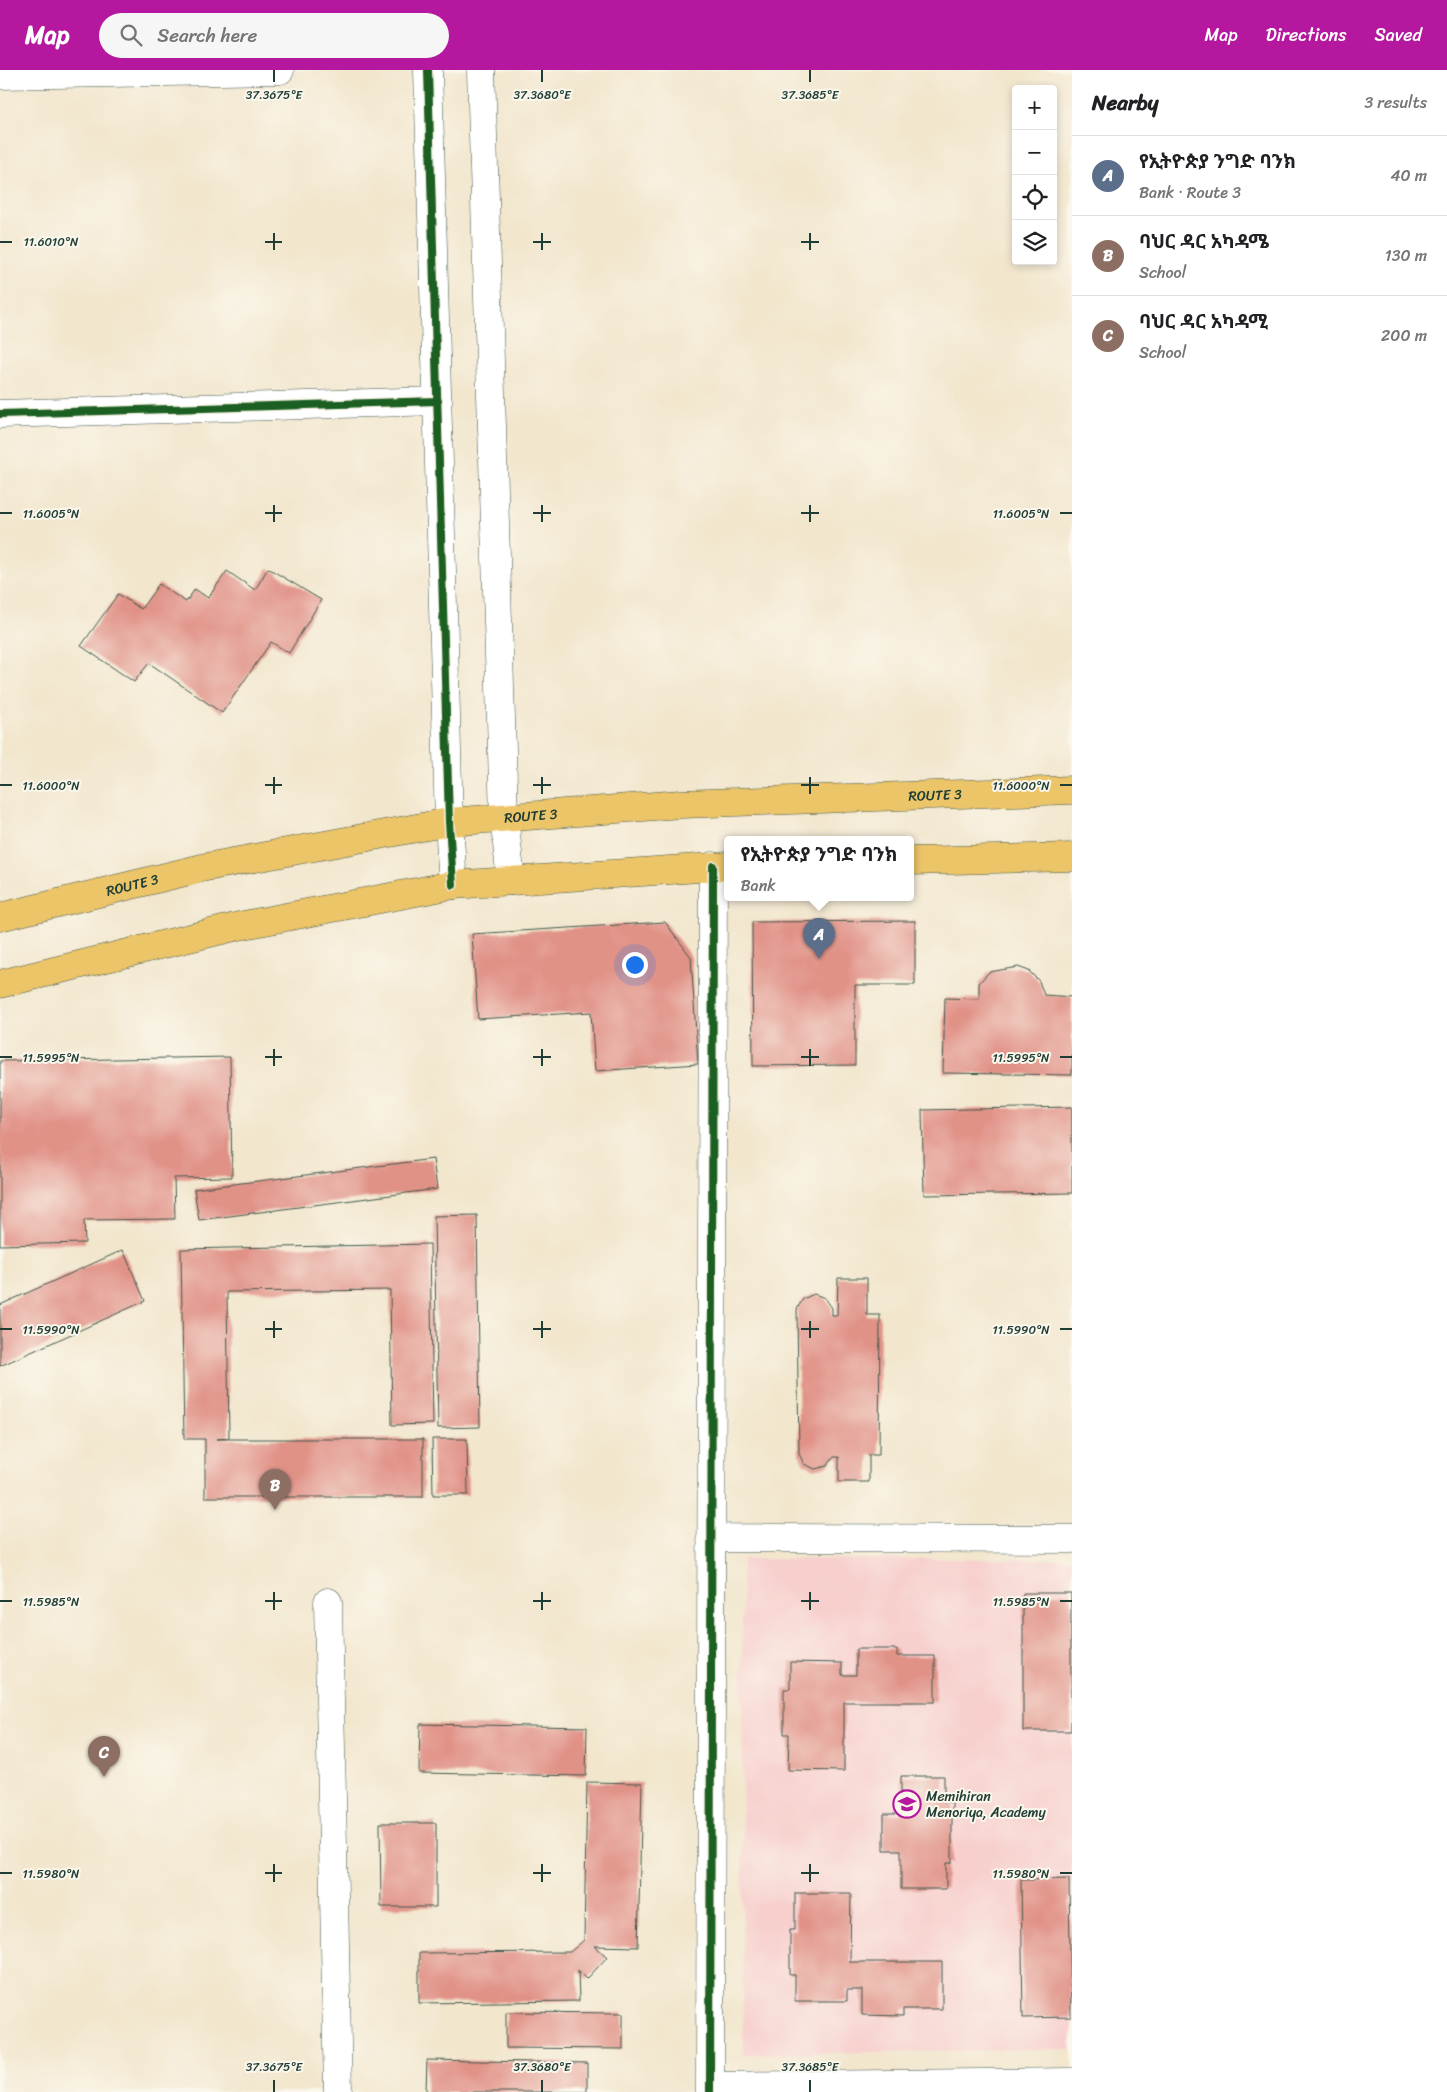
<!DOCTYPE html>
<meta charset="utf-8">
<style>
:root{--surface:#fff;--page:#f6f6f6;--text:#202124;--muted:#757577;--line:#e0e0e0;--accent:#b5179e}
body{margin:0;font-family:Sriracha,"Noto Sans Ethiopic",sans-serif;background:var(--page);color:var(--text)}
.controls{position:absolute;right:15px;top:15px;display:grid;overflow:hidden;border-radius:5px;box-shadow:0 2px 8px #0003}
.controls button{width:45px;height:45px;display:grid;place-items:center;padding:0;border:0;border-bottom:1px solid var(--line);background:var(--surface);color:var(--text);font:25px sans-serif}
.you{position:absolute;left:634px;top:894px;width:18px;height:18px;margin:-12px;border:4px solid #fff;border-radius:50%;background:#1a73e8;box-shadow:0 0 0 8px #1a73e833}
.badge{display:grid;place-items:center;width:32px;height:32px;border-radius:50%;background:var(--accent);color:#fff;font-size:16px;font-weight:700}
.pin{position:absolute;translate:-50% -41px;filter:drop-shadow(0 1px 2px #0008)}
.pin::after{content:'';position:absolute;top:26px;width:18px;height:15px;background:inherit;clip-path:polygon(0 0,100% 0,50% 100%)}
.popup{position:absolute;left:724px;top:766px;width:190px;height:65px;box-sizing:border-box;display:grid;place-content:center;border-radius:5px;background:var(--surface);filter:drop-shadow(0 1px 4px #0005);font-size:16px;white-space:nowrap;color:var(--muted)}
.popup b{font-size:19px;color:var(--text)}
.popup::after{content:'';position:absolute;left:50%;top:100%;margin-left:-10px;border:10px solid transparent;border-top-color:var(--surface)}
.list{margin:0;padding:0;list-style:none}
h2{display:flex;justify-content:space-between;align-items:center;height:65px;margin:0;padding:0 20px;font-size:21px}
h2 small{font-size:16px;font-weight:400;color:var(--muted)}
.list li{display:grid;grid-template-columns:32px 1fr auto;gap:15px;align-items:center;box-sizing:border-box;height:80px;padding:0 20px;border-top:1px solid var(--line)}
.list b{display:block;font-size:19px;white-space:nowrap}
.list p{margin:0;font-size:16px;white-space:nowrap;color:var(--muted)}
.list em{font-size:16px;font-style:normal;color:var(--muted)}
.icon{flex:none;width:28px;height:28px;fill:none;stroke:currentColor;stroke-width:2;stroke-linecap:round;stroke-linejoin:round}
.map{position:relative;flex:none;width:1072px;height:2022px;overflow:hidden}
header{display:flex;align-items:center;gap:30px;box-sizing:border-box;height:70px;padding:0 25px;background:var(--accent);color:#fff}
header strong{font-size:24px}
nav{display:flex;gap:28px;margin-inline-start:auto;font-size:18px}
.search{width:350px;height:45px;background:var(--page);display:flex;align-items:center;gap:12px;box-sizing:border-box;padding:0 18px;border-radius:28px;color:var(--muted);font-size:19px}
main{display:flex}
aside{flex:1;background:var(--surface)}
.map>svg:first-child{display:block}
.built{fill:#f7d0ce}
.building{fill:#e19287}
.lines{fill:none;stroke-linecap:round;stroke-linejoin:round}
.minor-casing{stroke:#3f564b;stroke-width:29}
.major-casing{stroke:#3f564b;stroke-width:29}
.minor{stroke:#fff;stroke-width:28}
.major{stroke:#edc569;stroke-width:28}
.cycleway-casing{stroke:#fbf7ec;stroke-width:11}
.cycleway{stroke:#1b5e20;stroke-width:8}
.ticks{fill:none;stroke:#1f3d34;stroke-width:2}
.labels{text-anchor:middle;stroke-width:4;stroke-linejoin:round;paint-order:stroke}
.street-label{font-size:14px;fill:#1f3d34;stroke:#fbf7ec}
.poi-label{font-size:14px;fill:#1f3d34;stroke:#fbf7ec;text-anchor:start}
.ticks-label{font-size:12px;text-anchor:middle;fill:#1f3d34;stroke:#fbf7ec;stroke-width:4;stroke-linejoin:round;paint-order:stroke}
</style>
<header>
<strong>Map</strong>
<div class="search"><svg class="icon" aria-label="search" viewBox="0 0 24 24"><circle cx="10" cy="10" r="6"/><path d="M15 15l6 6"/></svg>Search here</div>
<nav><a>Map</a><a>Directions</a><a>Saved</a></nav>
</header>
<main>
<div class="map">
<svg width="1072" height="2022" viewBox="0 0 1072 2022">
<rect width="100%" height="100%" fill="#fbf7ec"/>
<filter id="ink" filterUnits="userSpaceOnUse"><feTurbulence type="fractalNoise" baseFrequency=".02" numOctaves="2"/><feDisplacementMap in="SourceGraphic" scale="10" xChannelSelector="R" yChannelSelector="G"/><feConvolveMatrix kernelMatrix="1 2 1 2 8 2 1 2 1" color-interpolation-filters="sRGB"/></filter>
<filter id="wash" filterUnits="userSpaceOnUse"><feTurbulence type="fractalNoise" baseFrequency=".0096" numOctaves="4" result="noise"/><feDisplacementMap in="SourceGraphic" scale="20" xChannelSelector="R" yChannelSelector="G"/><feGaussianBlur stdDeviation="1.12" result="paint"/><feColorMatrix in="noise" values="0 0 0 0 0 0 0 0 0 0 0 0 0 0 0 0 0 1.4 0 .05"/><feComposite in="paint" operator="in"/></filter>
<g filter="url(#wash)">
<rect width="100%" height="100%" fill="#f2e6cd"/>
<path class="built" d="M742,1489H1072V1979L743,1984Z"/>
<g id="blocks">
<path class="building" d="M268,498L321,530L289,583L271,572L222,643L149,593L134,612L81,576L118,524L141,539L159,514L186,532L195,519L208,528L227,501L255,520Z
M915,851V915H855V995L753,996L752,852Z
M665,852L691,887L698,994L595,1001L591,942L478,949L472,864Z
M1018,897L1029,901L1039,911L1044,925L1072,927V1005L943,1003L945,928L979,929V913L989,902Z
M230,987L232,1107L174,1108L175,1149L84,1150L85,1173L0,1175V991Z
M1072,1037V1123L924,1125L922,1040Z
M433,1089L437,1119L199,1150L194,1119Z
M477,1145L480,1357L438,1358L434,1146Z
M430,1174L433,1354L392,1355L390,1220L227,1222L229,1368L216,1369H423V1427H205V1369H184L181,1179Z
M123,1180L145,1231L0,1296V1235Z
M838,1208H867V1245H880L879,1385H869V1412H839V1387H834L827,1396L815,1399L804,1394L799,1384L797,1239L803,1229L814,1224L825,1228L832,1238V1245H837Z
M432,1369H467L468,1425H433Z
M1023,1523H1071V1661H1023Z
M856,1579H897V1586H935V1632H844V1701L788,1700L789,1664H784V1619H790V1592L842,1593V1605H856Z
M420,1654L587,1657L586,1706L419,1703Z
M901,1706H944V1732H952V1793H946V1819H901V1780H884V1744H901Z
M587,1712L642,1713L638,1877L595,1876L607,1887L587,1909L578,1900L579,1931L419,1933V1883L570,1882L584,1870Z
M380,1753H436V1837H381Z
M1069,1809L1071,1947L1023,1948L1021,1810Z
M795,1823H851L850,1892H942V1939H903V1946L862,1945V1920H847V1931H795V1905H790V1860H795Z
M506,1942L623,1943V1979L506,1978Z
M427,1990L587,1993V2022H426Z"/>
</g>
</g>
<g filter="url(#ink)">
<use href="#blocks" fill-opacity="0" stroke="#3f564b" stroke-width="1"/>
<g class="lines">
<g class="minor-casing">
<path id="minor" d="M428,0L449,752L453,815
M481,0L504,746L511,811
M0,5L280,0
M0,344L438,331
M711,1468L1072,1469
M328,1532L338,2022
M710,2016L1072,2012
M710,2022L713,796"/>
</g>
<g class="major-casing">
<g id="major">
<path d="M910,791L1072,787"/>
<path id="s1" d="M0,847L206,797L449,752L681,734L1072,720"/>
<path d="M0,914L239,856L453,815L728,796"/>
</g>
</g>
<use href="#minor" class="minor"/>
<use href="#major" class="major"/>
<g class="cycleway-casing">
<path id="cycleway" d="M428,0L449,752L453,815
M0,344L438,331
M710,2022L713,796"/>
</g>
<use href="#cycleway" class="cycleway"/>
</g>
</g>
<path class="ticks" d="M274,0V12M542,0V12M810,0V12M274,163V180M542,163V180M810,163V180M0,172H12M265,172H282M533,172H551M801,172H819M274,435V452M542,435V452M810,435V452M0,443H12M265,443H282M533,443H551M801,443H819M1060,443H1072M274,707V724M542,707V724M810,707V724M0,715H12M265,715H282M533,715H551M801,715H819M1060,715H1072M274,979V996M542,979V996M810,979V996M0,987H12M265,987H282M533,987H551M801,987H819M1060,987H1072M274,1251V1268M542,1251V1268M810,1251V1268M0,1259H12M265,1259H282M533,1259H551M801,1259H819M1060,1259H1072M274,1522V1540M542,1522V1540M810,1522V1540M0,1531H12M265,1531H282M533,1531H551M801,1531H819M1060,1531H1072M274,1794V1812M542,1794V1812M810,1794V1812M0,1803H12M265,1803H282M533,1803H551M801,1803H819M1060,1803H1072M274,2010V2022M542,2010V2022M810,2010V2022"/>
<defs>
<g id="university-ring" transform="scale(1.4375)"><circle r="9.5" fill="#fbf7ec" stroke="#b5179e" stroke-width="1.5"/><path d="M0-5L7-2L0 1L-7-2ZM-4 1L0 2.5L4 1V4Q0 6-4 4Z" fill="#b5179e"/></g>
</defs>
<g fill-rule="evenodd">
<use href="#university-ring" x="907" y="1734"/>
</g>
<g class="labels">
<g class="street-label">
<text dy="5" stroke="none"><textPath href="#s1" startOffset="946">ROUTE 3</textPath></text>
<text dy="5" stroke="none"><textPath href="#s1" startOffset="541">ROUTE 3</textPath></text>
<text dy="5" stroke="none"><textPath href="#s1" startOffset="136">ROUTE 3</textPath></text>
</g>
<g class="poi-label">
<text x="926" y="1731">Memihiran<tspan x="926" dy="16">Menoriya, Academy</tspan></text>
</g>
</g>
<g class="ticks-label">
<text x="274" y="29">37.3675°E</text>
<text x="542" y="29">37.3680°E</text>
<text x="810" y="29">37.3685°E</text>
<text x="51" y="176">11.6010°N</text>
<text x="51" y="448">11.6005°N</text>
<text x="1021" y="448">11.6005°N</text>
<text x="51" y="720">11.6000°N</text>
<text x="1021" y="720">11.6000°N</text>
<text x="51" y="992">11.5995°N</text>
<text x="1021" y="992">11.5995°N</text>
<text x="51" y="1264">11.5990°N</text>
<text x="1021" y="1264">11.5990°N</text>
<text x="51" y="1536">11.5985°N</text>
<text x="1021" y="1536">11.5985°N</text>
<text x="51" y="1808">11.5980°N</text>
<text x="1021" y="1808">11.5980°N</text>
<text x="274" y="2001">37.3675°E</text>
<text x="542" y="2001">37.3680°E</text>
<text x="810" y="2001">37.3685°E</text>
</g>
</svg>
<div class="controls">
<button>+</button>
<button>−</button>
<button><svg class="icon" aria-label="locate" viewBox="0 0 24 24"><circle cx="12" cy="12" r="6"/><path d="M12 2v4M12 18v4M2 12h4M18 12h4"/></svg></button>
<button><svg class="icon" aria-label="layers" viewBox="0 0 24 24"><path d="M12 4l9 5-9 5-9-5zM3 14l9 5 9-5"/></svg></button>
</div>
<div class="you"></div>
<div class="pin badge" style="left:819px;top:889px;background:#5c6f8a">A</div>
<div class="popup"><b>የኢትዮጵያ ንግድ ባንክ</b>Bank</div>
<div class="pin badge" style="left:275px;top:1440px;background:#8d6e63">B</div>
<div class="pin badge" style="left:104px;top:1707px;background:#8d6e63">C</div>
</div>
<aside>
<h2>Nearby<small>3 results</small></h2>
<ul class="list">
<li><span class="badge" style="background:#5c6f8a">A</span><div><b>የኢትዮጵያ ንግድ ባንክ</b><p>Bank · Route 3</p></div><em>40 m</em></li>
<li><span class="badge" style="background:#8d6e63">B</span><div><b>ባህር ዳር አካዳሜ</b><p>School</p></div><em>130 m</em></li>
<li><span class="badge" style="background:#8d6e63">C</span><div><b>ባህር ዳር አካዳሚ</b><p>School</p></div><em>200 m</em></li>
</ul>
</aside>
</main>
